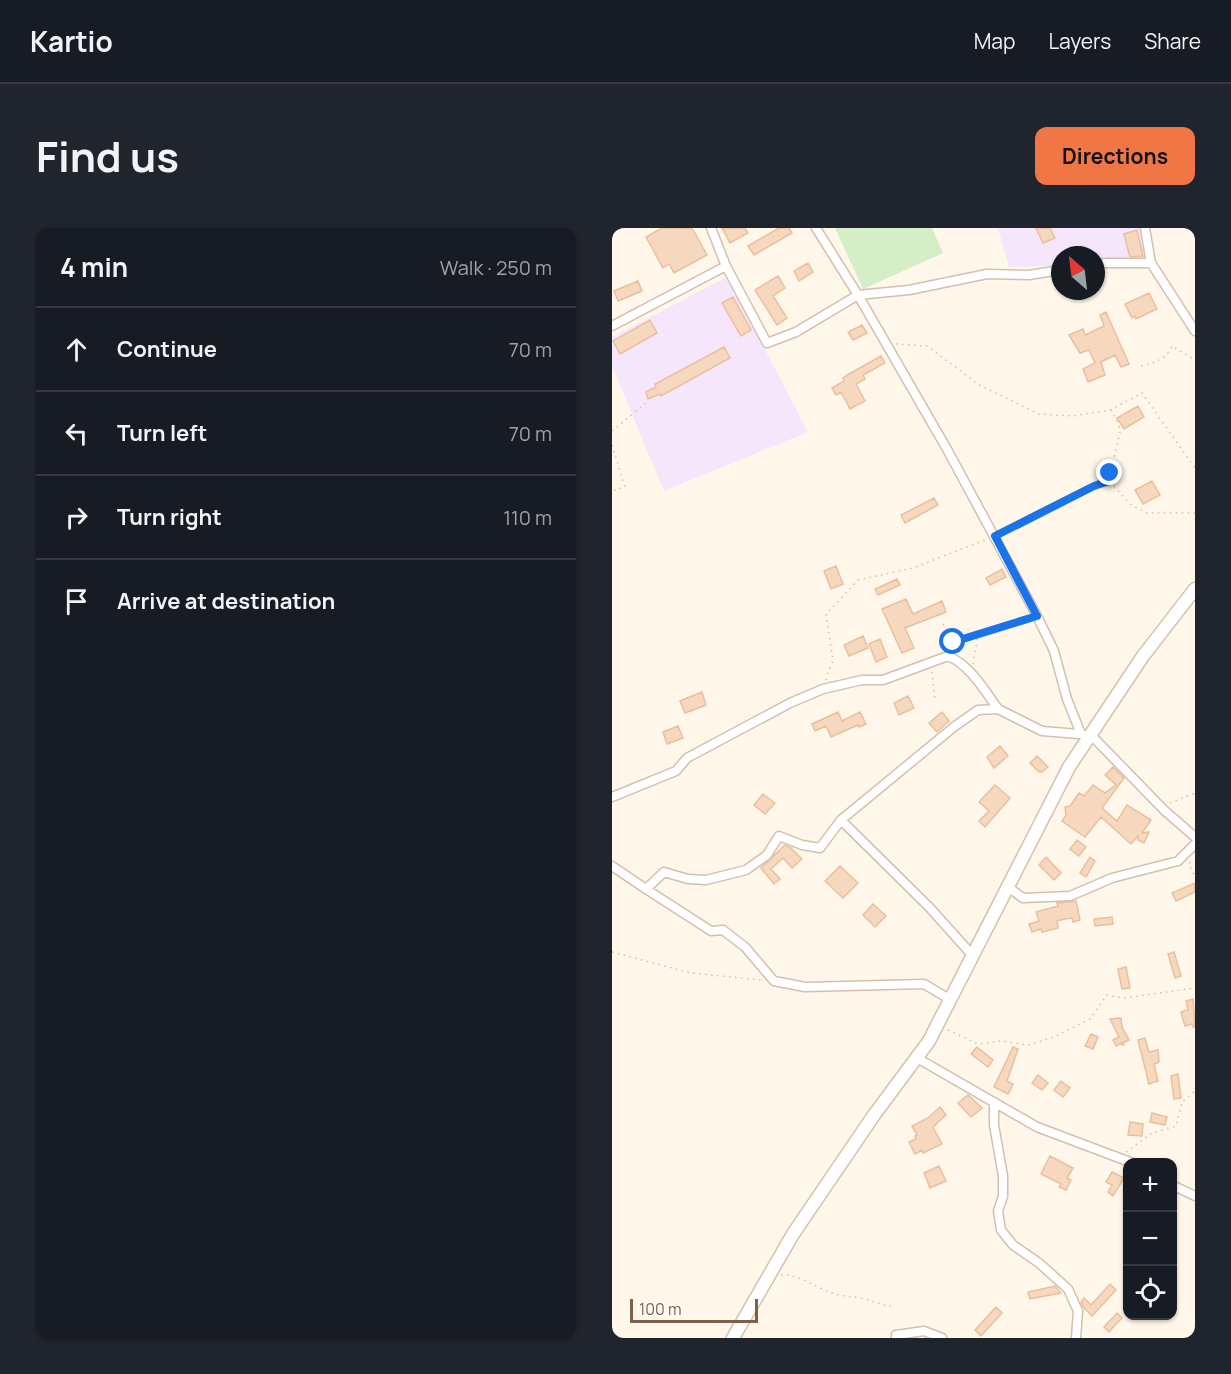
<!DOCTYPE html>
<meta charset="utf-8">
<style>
:root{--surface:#171b24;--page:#20242c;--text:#f1f3f6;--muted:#9ea1a6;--line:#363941;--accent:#f17646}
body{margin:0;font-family:Manrope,sans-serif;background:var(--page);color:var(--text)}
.controls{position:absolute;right:18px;bottom:18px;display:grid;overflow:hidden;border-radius:12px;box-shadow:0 2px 4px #0004}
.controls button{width:54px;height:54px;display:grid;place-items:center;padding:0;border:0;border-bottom:2px solid var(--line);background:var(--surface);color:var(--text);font:30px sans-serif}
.compass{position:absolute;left:439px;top:18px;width:54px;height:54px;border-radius:50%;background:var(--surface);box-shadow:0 2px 4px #0004;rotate:332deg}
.scale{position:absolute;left:18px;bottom:15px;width:128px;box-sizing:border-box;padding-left:6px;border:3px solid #7d5f4a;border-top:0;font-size:16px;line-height:21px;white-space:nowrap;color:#7d5f4a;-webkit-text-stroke:4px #fffbf2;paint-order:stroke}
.stop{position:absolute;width:18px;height:18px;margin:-14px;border:4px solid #1a73e8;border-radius:50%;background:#fff}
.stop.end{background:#1a73e8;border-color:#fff;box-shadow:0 2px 6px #0008}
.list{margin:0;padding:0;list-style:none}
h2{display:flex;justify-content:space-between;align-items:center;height:78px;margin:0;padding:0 24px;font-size:26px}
h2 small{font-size:20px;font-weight:400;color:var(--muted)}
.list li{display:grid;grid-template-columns:39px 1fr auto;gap:18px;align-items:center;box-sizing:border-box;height:84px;padding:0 24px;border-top:2px solid var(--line)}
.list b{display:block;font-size:22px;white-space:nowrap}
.list em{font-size:20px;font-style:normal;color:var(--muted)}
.icon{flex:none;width:33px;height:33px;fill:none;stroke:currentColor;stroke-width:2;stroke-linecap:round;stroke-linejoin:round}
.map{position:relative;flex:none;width:583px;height:1110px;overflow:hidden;border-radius:12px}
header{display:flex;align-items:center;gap:36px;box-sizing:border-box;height:84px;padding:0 30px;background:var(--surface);border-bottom:2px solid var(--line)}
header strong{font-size:28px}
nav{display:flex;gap:33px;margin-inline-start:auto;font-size:21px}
.intro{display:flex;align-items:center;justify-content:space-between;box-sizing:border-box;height:144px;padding:0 36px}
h1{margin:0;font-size:42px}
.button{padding:15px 27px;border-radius:12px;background:var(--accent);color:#111;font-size:21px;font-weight:700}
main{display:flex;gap:36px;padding:0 36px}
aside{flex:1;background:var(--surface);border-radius:12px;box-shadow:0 2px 4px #0004}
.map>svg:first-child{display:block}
.education{fill:#f5e6fb}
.green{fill:#d4eec6}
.building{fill:#f6d8bf;stroke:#eabf9e;stroke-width:1.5}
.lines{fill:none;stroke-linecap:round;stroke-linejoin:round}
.street-casing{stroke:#d3c0ad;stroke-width:11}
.secondary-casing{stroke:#d6c1ab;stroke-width:15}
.path{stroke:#dcbba1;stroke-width:1.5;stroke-dasharray:1.5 4.5;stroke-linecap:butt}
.street{stroke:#fff;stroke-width:8}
.secondary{stroke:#fff;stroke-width:12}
.route{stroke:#1a73e8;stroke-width:8}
</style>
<header>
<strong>Kartio</strong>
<nav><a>Map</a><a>Layers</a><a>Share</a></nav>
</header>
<div class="intro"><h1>Find us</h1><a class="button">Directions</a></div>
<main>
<aside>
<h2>4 min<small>Walk · 250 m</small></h2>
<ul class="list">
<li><svg class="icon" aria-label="ahead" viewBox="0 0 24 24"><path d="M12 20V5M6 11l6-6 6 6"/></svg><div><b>Continue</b></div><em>70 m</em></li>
<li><svg class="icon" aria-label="left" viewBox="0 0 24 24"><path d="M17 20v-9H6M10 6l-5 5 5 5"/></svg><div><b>Turn left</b></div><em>70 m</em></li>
<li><svg class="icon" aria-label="right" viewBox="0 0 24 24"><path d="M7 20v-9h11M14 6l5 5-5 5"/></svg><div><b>Turn right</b></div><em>110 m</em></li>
<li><svg class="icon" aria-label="arrive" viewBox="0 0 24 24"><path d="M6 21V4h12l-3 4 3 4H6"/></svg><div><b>Arrive at destination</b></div></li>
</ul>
</aside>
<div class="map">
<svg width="583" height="1110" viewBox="0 0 583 1110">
<rect width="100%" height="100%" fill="#fef7ea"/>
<path class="education" d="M386,0H531L539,35L484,37V27H448V38L397,39Z
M115,49L196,204L52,263L0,138V109Z"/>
<path class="green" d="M223,0H320L331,25L251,61Z"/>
<path class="building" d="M50,0H80L95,27L62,45L57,36L51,40L34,9Z
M110,0H133L136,5L118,15Z
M167,0H177L180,5L142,27L136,18Z
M424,0H438L443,10L431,15Z
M525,2L531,28L518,29L512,6Z
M196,35L201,44L187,53L182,43Z
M166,48L173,60L161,68L175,90L165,97L143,62Z
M26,53L30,63L6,73L2,63Z
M537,65L545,81L524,91L523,88L520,90L513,76Z
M121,69L139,102L129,108L110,75Z
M494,84L517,136L509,139L503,127L489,134L493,147L476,154L471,141L483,135L477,122L468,125L457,107L471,101L473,107L492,98L488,87Z
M38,92L45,105L8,126L1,113Z
M250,97L255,105L241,112L236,104Z
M112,119L118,130L49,168L48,166L36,171L34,164L44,159L43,156Z
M269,128L273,135L251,147L253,151L244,156L253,173L238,181L229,164L224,167L220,160L232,153L231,150L237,146Z
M526,178L532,189L512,201L505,190Z
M540,253L548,267L531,276L523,262Z
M322,270L326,277L293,295L289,287Z
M224,338L231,356L219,361L212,343Z
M390,341L394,349L378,357L374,350Z
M285,351L288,357L266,367L263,361Z
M294,371L301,386L330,373L334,384L293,400L302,420L290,425L270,381Z
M251,408L256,420L237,428L232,417Z
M268,411L275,429L264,434L257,416Z
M90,464L94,477L73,485L68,473Z
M296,468L302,480L287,487L282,475Z
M226,484L230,493L248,484L254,496L247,499L246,497L219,509L214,498L203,503L200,496Z
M330,484L337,493L325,504L317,495Z
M66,498L71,510L55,516L51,504Z
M388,518L396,528L382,540L375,529Z
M425,528L436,539L430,544H427L418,535Z
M501,539L512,550L490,580L505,593L515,577L539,592L530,605L537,604L532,615L526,612V608L519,616L489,589L473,609L450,593L454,587L453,579L458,578L467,565L472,568L481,557L493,565L504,557L493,547Z
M383,557L398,570L373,599L367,593L377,583L367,574Z
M151,566L163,575L153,586L142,577Z
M465,612L474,619L467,628L458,621Z
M173,617L179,620L190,631L180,640L171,630L159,641L168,651L162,656L149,640Z
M434,629L449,645L442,652L427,637Z
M478,629L483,633L474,649L468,645Z
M228,638L246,655L231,670L213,653Z
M583,655V664L564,673L560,665Z
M464,673L468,692L461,694L460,690L453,691L445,693L446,700L430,704L429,701L420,704L417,696L427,693L424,684L446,678L445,675Z
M261,676L274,688L263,699L251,687Z
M500,689L501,696L483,698L482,691Z
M562,724L569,748L563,750L556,726Z
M514,739L518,760L510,761L506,741Z
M581,771L583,799H581L580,796L573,798L569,784L576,782L574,773Z
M509,790L510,799L517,812L511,815L512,818L510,815L504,818L501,812L507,809L498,791Z
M479,806L486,809L481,821L473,818Z
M533,810L537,824L546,822L547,834L542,836L546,853L537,856L526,812Z
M365,819L381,832L376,839L359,826Z
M401,819L406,821L395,853L401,856L396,866L382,859Z
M566,846L569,870L562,871L559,848Z
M426,847L436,855L430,862L420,855Z
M449,853L458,860L451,869L442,862Z
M356,867L370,880L359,889L346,875Z
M328,879L334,887L321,899L330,916L311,925L310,922L303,926L297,914L304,911L303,908L305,907L300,898L316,890Z
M540,885L555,889L553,897L538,894Z
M518,894L531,896L530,908L516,907Z
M438,928L461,940L455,950L459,952L454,962L447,959L449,956L429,946Z
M327,938L334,953L318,960L312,945Z
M500,944L512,950L501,968L496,964L500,957L494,954Z
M498,1056L504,1062L480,1088L472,1080L469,1074L472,1070L479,1077Z
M443,1058L449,1065L418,1071L416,1064Z
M384,1079L390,1085L369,1108L363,1102Z
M505,1085L510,1090L497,1104L492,1099Z"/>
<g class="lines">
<g class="street-casing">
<path id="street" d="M533,0L539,35L583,103
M484,36L494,35H539
M114,38L155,115L184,104L246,67L204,0
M448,42L417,47L375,46L297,62L246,67L336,223L425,388L442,423L455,471L469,506
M0,98L114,38L99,0
M0,569L64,543L75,530L178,475L211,461L250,452H271L336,428C358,437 373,463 386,481
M229,592L318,680L361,728
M0,638L34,661L52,644L76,651L94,652L134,642L155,627L167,608L190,617L208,620L229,592L343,498L366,482L386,481L430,503L479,507L552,582L583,609
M396,659L411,670L458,668L500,650L566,633L583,616
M34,661L99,703L111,702L133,719L162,753L193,759L312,756L339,772
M305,830L425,899L518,934
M382,874V897L391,948V968L386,983L389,1002L401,1017L427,1035L456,1061L466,1083L464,1110
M560,957L583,968
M284,1110V1107L312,1103L330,1110"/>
</g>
<g class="secondary-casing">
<path id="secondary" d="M121,1110L181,1006L262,887L317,813L457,539L531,428L583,361"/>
</g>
<path class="path" d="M284,116L315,118L367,157L427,186L460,188L498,182L530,165L583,240
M529,138C543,135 554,131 560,118L583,132
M0,203L35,174
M0,217L13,259L0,263
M497,252L508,204L507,197L499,182
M390,304L481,258L497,253L518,276L534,285H583
M331,396L341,414L342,421
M341,414L417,391
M361,436L366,408
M320,444L323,473
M214,452L221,432L214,386L246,352L301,340L375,311
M558,575L583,565
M578,634L577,637L583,648
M0,724L79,745L150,752
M336,802L366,816L389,813L416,817L442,809L478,791L495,767L512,770L583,760
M514,924L540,905L564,898L570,874L583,863
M169,1047C186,1046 202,1058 217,1064C229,1069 242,1068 254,1071C264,1074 270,1078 281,1078"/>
<use href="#street" class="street"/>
<use href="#secondary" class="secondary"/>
</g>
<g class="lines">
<path class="route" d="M341,414L425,388L383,308L482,258L497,253L498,245"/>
</g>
</svg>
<div class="controls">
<button>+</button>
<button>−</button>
<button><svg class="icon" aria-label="locate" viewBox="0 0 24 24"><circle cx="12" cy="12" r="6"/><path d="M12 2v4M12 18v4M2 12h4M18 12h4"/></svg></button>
</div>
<svg class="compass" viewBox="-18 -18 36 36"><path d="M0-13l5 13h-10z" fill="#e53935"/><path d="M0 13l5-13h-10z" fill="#9ea1a6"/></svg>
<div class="scale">100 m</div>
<div class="stop" style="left:341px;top:414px"></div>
<div class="stop end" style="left:498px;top:245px"></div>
</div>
</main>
